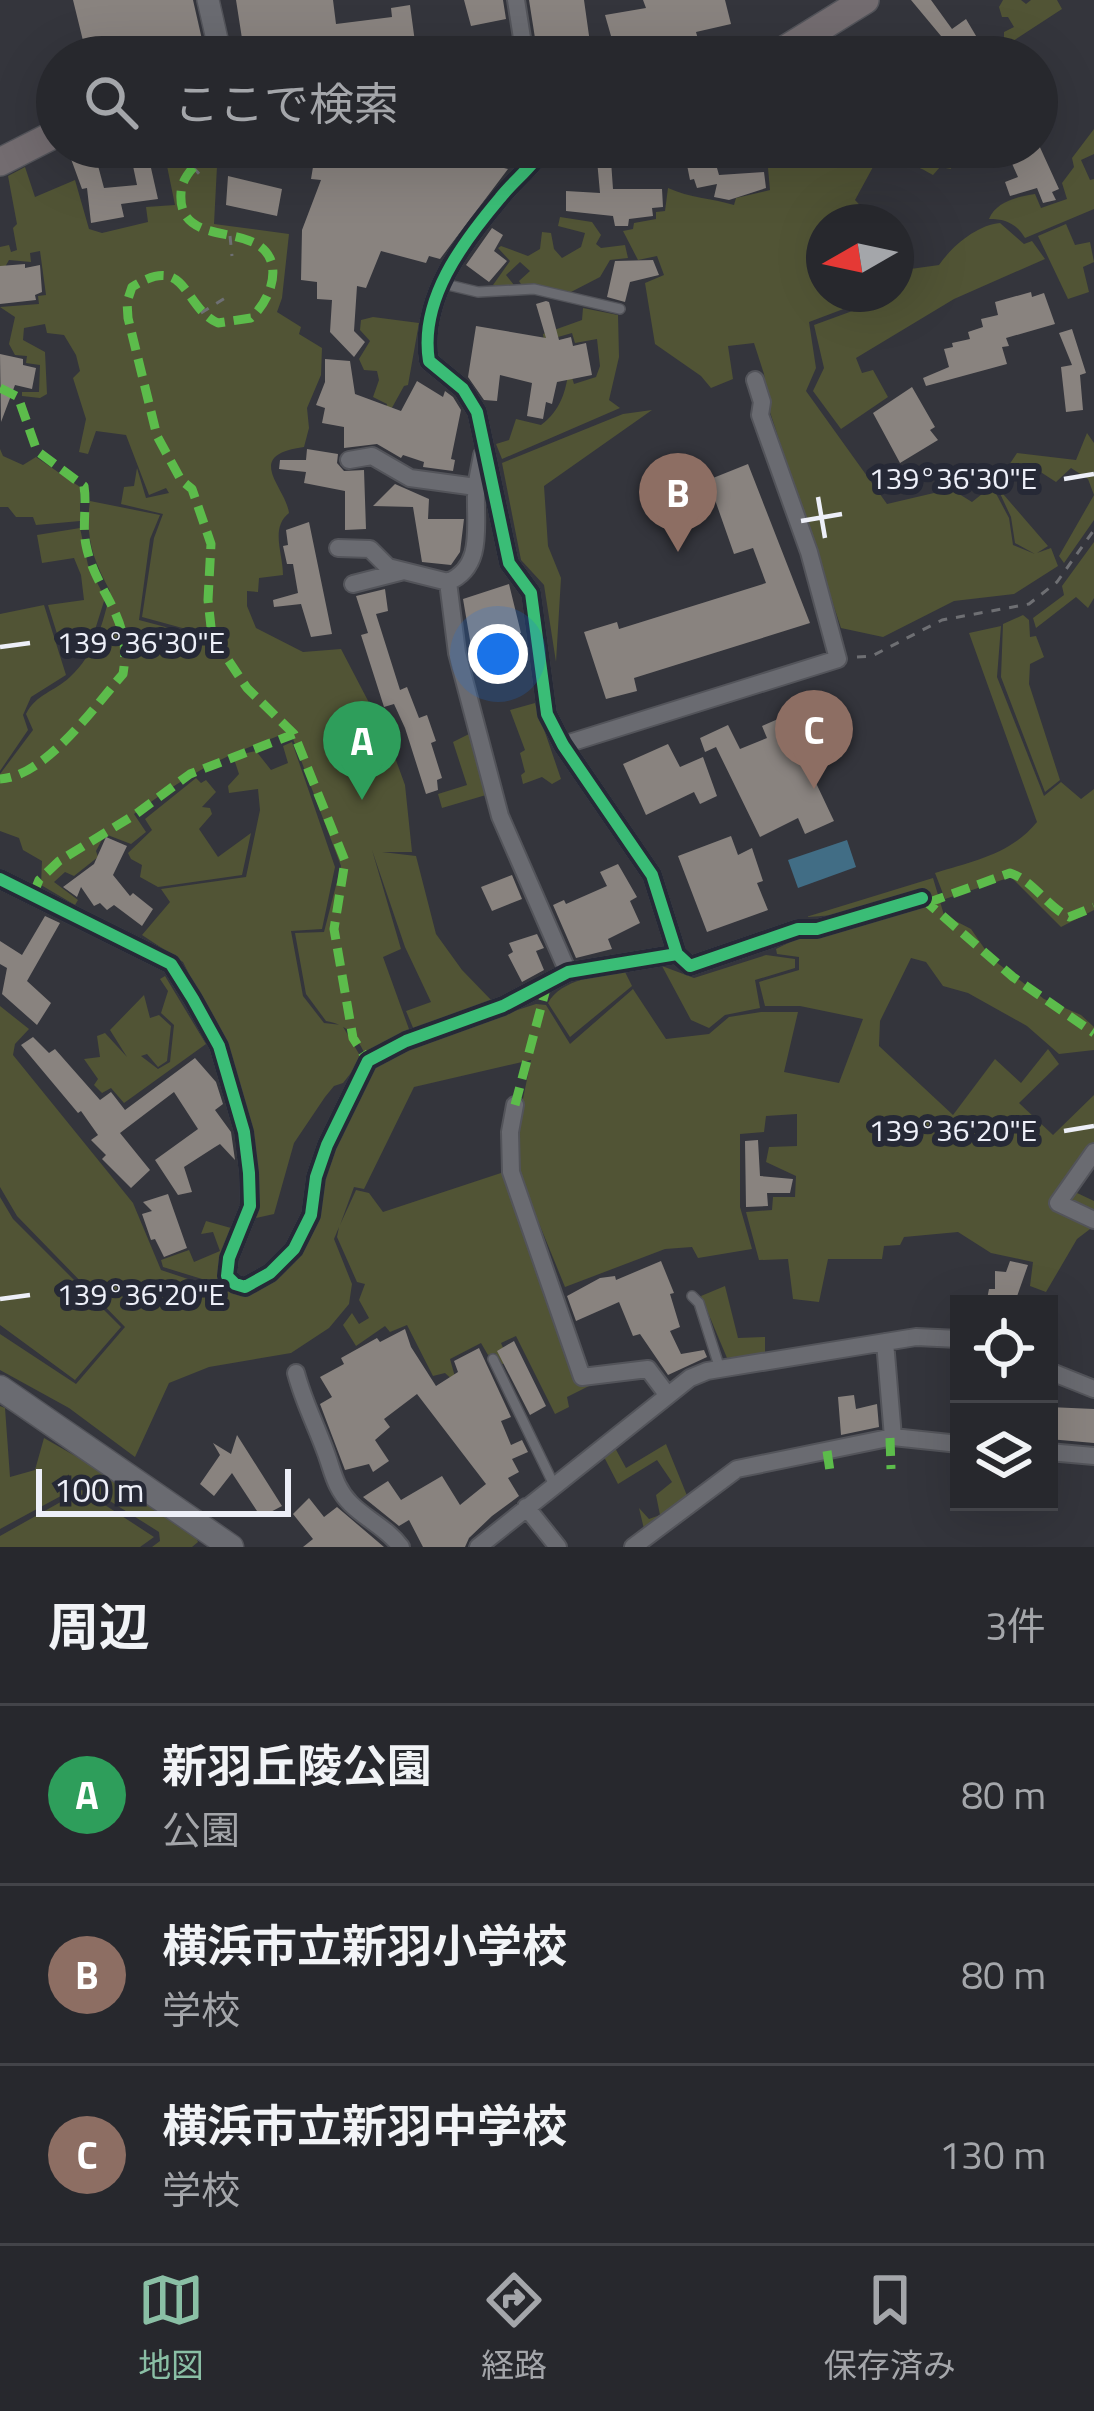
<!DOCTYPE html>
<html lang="ja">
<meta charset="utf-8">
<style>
:root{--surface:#27282d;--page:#333439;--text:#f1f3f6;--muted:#a4a6aa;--line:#434449;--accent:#8abfa5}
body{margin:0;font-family:"Titillium Web","Noto Sans JP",sans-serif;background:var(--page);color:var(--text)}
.controls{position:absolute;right:36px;bottom:36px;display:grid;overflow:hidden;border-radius:0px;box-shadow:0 12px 48px #0002}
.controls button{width:108px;height:108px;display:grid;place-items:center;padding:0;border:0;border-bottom:3px solid var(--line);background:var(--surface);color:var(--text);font:60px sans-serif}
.compass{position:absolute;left:806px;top:204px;width:108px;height:108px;border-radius:50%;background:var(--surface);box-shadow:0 12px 48px #0002;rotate:261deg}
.scale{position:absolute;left:36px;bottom:30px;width:255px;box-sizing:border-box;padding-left:12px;border:6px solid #edeff8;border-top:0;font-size:33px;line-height:42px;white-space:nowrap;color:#edeff8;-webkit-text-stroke:9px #262936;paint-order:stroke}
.you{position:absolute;left:498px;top:654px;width:42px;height:42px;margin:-30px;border:9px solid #fff;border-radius:50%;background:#1a73e8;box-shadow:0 0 0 18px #1a73e833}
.badge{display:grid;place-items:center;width:78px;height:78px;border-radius:50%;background:var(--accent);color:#fff;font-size:39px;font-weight:700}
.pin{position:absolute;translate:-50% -99px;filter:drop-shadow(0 3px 6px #0008)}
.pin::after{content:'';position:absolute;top:63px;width:42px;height:36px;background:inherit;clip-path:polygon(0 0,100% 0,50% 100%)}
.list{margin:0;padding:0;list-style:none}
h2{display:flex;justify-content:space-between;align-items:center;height:156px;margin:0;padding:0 48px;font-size:51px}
h2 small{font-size:39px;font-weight:400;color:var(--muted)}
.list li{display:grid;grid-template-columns:78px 1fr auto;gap:36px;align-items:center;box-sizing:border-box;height:180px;padding:0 48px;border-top:3px solid var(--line)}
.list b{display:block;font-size:45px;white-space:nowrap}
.list p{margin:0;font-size:39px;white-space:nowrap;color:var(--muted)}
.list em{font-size:39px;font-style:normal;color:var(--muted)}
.icon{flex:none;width:66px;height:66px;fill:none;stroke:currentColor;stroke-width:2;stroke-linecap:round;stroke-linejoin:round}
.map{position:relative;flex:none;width:1094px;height:1547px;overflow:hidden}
.search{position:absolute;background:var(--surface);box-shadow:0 12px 48px #0002;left:36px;right:36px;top:36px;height:132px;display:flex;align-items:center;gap:30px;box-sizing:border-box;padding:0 42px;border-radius:66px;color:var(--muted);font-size:45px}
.sheet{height:696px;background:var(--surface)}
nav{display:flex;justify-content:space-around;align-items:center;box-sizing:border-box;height:168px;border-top:3px solid var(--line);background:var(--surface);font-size:33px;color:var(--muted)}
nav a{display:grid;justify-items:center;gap:6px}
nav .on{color:var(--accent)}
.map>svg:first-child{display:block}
.green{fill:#515435}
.water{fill:#416d85}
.building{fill:#89837f}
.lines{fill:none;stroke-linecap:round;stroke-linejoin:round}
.service-casing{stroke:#53545a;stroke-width:12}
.minor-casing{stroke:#53545a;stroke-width:20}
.tertiary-casing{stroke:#53545a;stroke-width:24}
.secondary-casing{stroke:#53545a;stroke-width:27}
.primary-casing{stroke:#53545a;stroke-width:30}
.path{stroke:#6e6f73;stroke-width:3;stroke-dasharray:9 9;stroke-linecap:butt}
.service{stroke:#6a6b71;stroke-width:9}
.minor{stroke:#6a6b71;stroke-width:16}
.tertiary{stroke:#6a6b71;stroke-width:21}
.secondary{stroke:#6a6b71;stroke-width:24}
.primary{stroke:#736c70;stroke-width:27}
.quiet{stroke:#5cbc4b;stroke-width:9;stroke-dasharray:18 9;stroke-linecap:butt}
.cycleway-casing{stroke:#262936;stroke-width:20}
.cycleway{stroke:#3abd76;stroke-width:12}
.ticks{fill:none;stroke:#edeff8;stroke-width:4.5}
.ticks-label{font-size:30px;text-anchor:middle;fill:#edeff8;stroke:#262936;stroke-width:12;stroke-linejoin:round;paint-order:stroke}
</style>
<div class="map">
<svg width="1094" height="1547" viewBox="0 0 1094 1547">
<rect width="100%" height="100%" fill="#34353c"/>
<path class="green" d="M1003,0H1021L1026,4L1031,0H1057L1062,9L1010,43L1004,39V32L1014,27L1008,17H1002L999,7Z
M1094,129V154L1081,160L1090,180L1094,179V209L1025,238C1016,223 1005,219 989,219C996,202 1016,197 1035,194L1041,208L1067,199L1062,183L1074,167L1072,158Z
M186,147H218L214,224L289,234L282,298L277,312L301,327L299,334L322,348L321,375L307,408L309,428L304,447C242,455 286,487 289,513C270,528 283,553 283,575L259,578L258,592L247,591V606L256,628L303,652L341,649L389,741L405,785L412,852H382L416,856L436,934L462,970L493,1002L414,1030L406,1011L431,1002L405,947L372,850L401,949L383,957L414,1043L536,1004L546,1005L570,1044L633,989L666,1039L709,1034L729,1017L761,1012H798L784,1072L839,1083L863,1019L800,1006H765L759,982L799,970V957L777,954L776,949L804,935L815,938L844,927L836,915L806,917L933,878L944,915L971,929L991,958L1044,999L1081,1015L1094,1027V1050L1059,1054L1027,1026L968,993L943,986L926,962L911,958L880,1021L879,1046L953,1115L995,1059L1021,1083L1048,1049L1059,1064L1019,1103L1053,1135L1094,1095V1167L1075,1192L1094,1201V1226L1077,1239L1046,1292L1030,1286L1033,1262L991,1253L958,1232L904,1237L900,1245L884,1246L882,1259H828L819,1302L793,1299L788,1259L759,1260L746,1212L772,1210L773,1197H795L796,1176L766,1162L769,1147L797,1146V1114L766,1116L764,1132L740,1134V1207L752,1249L698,1258L692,1247L665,1249L565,1287L516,1167L514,1142L531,1060L414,1087L364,1189L354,1187L340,1225L356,1190L369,1193L383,1212L504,1172L576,1381L603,1379L567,1397L569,1407L555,1414L516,1336L501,1343L509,1362L502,1364L495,1353L488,1355L481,1343L450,1359L457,1384L445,1373L433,1376L407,1325L390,1332L385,1326L356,1346L343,1325L352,1313L359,1324L369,1318L359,1300L365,1284L357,1282L337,1237L339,1227L334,1239L352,1284L349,1304L329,1328L291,1353L209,1367L169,1383L135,1457L69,1408L0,1370V1334L76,1384L125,1327L17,1216L0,1187V1006L29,1029L15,1044L13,1055L133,1203L161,1270L224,1291L244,1294L298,1253L322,1171L371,1066C360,1044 353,1025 326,1021L306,994L295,933L324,932L341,866L293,739L287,733C221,756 190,773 134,814L146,832L131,844L105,834L96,851L98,857L74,876L65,872L54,882L78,900L75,905L41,885L42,861L23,850L19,838L0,831V774L33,730L26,714C36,694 54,692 70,677C94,655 104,623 110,591C93,560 85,537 90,501L160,515L150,539L139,620L211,639L208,635L142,617L154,538L163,514L121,504L124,487L134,486L137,468L146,498L169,493L166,488L149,495L126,435L96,431L88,454L79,452L86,419L73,378L80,371L76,355L64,335L47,333L45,324L24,328L23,340L45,352L47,394L40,398L22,396V392H39L40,365L26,363L27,356L15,355L9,344L15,317L0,307L39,304L38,296L46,295L40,251L30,253L31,262L9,260L5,267L0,268V247L9,245L11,252L17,250L13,228L17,224L8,176L25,167L35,197L75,180L89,229L102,233L148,222L146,207L175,205L167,166L188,160Z
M865,147H954L951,169L940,167L933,175C911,162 898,158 873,167L855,200L876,222H824V294H864L862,302L809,322L816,368L806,391L887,504L951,489L972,502L992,486L1009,518L1013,545L1035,554L1015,543L1011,517L997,487L1048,546L1037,553L1051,548L1058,566L1014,594L954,601L883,637L841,628L768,406L764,374L754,343L728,346L733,379L711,388L701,376L655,344L645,283L664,275L657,256L638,260L623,231L633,229L634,223L656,219V212L665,211L668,188C690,198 711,198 734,205L736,198L770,190L768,168L824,151L832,163L842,158L848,164L866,153Z
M560,217L592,222L601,235L596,244L601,248L625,245L628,258L610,260L600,277L569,293L536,284H521L519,281L530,271L520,262L506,275L514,285H493L510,261L498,248L501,246L528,256L540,249L542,232L551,233L554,249L562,258L581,247L585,233L558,226Z
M1000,223L1024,244L1032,241L1045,259L954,299L856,358L862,373L873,370L888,397L841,429L813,391L824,368L814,325L866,306L871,294H896V271L939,265C952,246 977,225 1000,223Z
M1066,224L1075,245L1090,242L1094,262L1083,267L1089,292L1068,299L1038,236Z
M583,308L618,315L619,357L609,400L620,408L502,459L496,444L509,440L516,419L541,425C561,410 566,391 569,368L574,384L596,377L600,366L597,339L575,343L572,333L544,341L543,334L582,320Z
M373,317L419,323L408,385L404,386L383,424L387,404L373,397L379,380L377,371L364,370L359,359L370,341L360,330L361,320Z
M652,410L544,486L548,546L561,578L556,662L544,585L521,560L502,463L623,414Z
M1087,433L1094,443V520L1064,563L1059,556L1094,495L1088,479L1071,468L1056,482L1039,471L1020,479L1003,474L1017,453L1076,460Z
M0,449L3,456L23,465L36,457L80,487V521L36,525L33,517H16L8,507H0Z
M80,528L88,565L105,598L94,633L59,640L48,605L84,600L81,575L74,558L42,563L37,535Z
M1094,542V598L1088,608L1076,597L1036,628L1033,618L1064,595L1062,586Z
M44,605L66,675L31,697L23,715L28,730L0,771V614Z
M1023,615L1029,620L1030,637L1036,636L1044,657L1030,664L1029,684L1060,780L1045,792L1001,677L1003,624Z
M1001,626L997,677L1044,796L1061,782L1081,799L1094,789V910L1061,927L1011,877L945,899L935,873C974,861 1011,854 1037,822L969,633Z
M535,703L561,779L552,784L542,777L523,784L521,775L525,772L520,753L525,750L510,710Z
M473,732L486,795L442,808L438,794L467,785L453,742Z
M292,742L335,867L322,929L291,931L303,996L324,1023L342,1025L362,1059L343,1083L334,1086L325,1097L294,1143L274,1214L256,1218L255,1140L230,1057L183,962L142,935L170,902L161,889L246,877L260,810L258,789L229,793L228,786L239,774L233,756L256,751L271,770L288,763L283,746Z
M196,778L201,783L206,780L216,792L202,807L210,808L212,814L199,829L218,857L251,833L242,875L158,887L140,877L142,865L131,859L128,853L152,830L145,819Z
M766,955L795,959V968L755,980L760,1008L725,1015L709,1028L691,1020L662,966L694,978Z
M624,970L632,986L570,1037L548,1003C561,979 599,976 624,970Z
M165,976L206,1044L124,1103L111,1088L102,1093L94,1085L98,1079L84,1059L100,1057L97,1036L105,1033L127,1057L110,1030L144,995L150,1018L159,1015L171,1026L167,1061L158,1067L147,1054L141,1056L158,1069L170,1062L174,1025L161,1013L168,991L160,979Z
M0,1197L13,1219L121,1327L75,1380L0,1325Z
M206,1221L231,1228C224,1249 211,1268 228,1287L163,1267L161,1260L189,1250L194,1262L220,1251L213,1232L201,1234Z
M725,1286L738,1338L765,1337V1353L727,1358L701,1296Z
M0,1406L5,1408L10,1477L35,1470L44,1438L190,1522L198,1542L192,1547H152L160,1541L159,1532L83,1484L0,1529Z
M666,1444L688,1498L644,1529L639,1508L649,1519L660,1515L656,1495L672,1482L657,1460L618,1484L603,1455L614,1446L626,1468Z
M82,1490L154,1537L140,1547H0V1536Z"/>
<path class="water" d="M847,840L856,867L798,888L788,860Z"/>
<path class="building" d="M73,0H193L206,57H87Z
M236,0H333L336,24L392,17L391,8L410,5L417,57H320L318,40L286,42V57H270V44L243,45Z
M464,0H503L506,19L471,26Z
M529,0H584L592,57H538Z
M643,0H725L731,24L696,32L700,46L663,57H617L605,15L646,8Z
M911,0H931L952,29L966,19L982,46L969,53L972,57H959L939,38L941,36Z
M1038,143L1059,189L1052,192L1056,200L1043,203L1037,188L1010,196L1005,182L1018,177L1009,157Z
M93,147L104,188L137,185L129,147H199L200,150L151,168L158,199L121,204L124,217L91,223L87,188L82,189L67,148Z
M271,147H316L350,154L351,147H480L509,156L504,168L508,169L440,259L429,256L426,263L381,251L366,288L357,286L354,331L365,342L354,357L330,332L332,300L317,299V282L301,280L302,230L321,180L311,179L313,167L270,163Z
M566,147H610L613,189H662L663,207L652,208L653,216L629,219L628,226H615L613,216L566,211V191L600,193L597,160L565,153Z
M711,147L719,175L764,172L766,188L729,200L714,197L717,184L697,188L694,179L690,180L686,160L691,159L689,150Z
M228,176L282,189L277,216L226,205Z
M492,228L503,235L494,251L507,261L489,282L466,265Z
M653,260L659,275L630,282L625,302L607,297L615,261Z
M25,264V268L40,265L42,292L35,295L36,300L0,304V266Z
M1031,292L1032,297L1044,293L1055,324L1006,338L1009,346L1002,347L1007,364L926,386L923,378L949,367L944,349L953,347L952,343L970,339L968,332L983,327L981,319L998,315L995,302Z
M546,301L549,302L559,340L571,337L573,346L586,343L592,375L557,382L552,404L546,402L543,419L527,416L532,383L500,375L497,401L484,400L468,377L476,326L546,338L536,304Z
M1072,329L1086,373L1080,375L1083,410L1066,412L1061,367L1072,365L1059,333Z
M0,354L23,359V365L36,368L32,389L15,385L1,422Z
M325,359L350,361L355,394L401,411L417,381L443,397L445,391L453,397L461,410L451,459L455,460L453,471L423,467L424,462L403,455L401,458L377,444L344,448V427L322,423L325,408L316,405L325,382Z
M912,387L935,427L930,430L938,440L900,463L873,413Z
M307,449L338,454L337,463L344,471L364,470L366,529L345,530V491L304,483L306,472L279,469L280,460H306Z
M748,464L810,623L634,678L637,691L606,699L584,632L617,622L619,629L766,583L753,548L734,554L708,480Z
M395,484L429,499L428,519H464L460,552L451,565L422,562L413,507L373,506Z
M309,522L332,634L311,637L301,604L274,607L273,600L298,593L293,564H287L283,546L288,545L286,530Z
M509,584L521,633L471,646L463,599Z
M385,589L388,611L376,614L400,690L407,687L419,718L427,715L436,741L431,743L442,778L437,780L438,790L426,794L405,728L394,704L384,707L361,635L368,633L356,596Z
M778,719L792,748L798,745L834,821L805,834L798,818L760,837L716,747L705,752L700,738L728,725L740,749L767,738L762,726Z
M668,744L680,767L703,757L717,796L700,804L694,792L646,815L623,764Z
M731,836L738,855L752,848L763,881L757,883L768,910L707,932L678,856Z
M106,837L127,846L113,875L130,896L133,893L153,909L142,926L114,905L107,910L100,903L94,906L81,887L77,897L63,887L94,864Z
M618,864L637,897L630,901L640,923L608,939L612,949L576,958L553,905L564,900L566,904L607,886L600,872Z
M512,875L522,899L492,911L481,887Z
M45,916L60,923L27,981L51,1003L37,1025L2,994L7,968L0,964V941L22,955Z
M537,934L544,948L536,951L544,970L522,982L508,955L513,952L509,943Z
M33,1037L49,1053L55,1049L100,1100L111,1092L125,1110L195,1058L216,1082L223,1104L215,1110L231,1132L235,1160L220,1144L215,1147L184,1167L192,1192L178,1195L155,1160L198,1129L174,1092L120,1133L150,1170L131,1188L102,1159L106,1155L91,1140L98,1135L81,1111L78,1113L21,1045Z
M758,1140L760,1176L793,1179L790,1193H767L768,1206L746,1207L745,1141Z
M168,1194L187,1248L164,1257L155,1239L151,1240L142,1214L152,1211L143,1202Z
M661,1261L674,1293L670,1294L680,1327L670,1331L681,1354L704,1350L707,1357L668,1375L640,1334L633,1336L619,1302L576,1321L567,1296L600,1278L615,1276L616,1280Z
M1010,1261L1028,1265L1015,1302L986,1304L989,1289H995V1271L1006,1272Z
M405,1329L411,1347L436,1386L458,1372L454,1361L479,1348L511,1417L501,1421L511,1445L522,1440L528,1452L512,1459L519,1472L508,1478L519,1496L492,1516L469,1538L465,1547H423L409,1520L399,1526L363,1497L388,1481L401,1500L442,1476L460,1505L486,1484L417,1394L384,1419L390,1427L375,1440L389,1461L373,1472L369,1464L345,1470L320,1404L332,1397L320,1377L344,1364L341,1358L377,1338L380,1342Z
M514,1341L546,1406L530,1415L497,1351Z
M854,1395L856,1409L877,1404L879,1427L841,1435L838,1397Z
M1049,1407L1094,1409V1443L1049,1439Z
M237,1435L282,1506L261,1517L232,1473L214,1496L200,1484L220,1455L213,1443L231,1454Z
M309,1498L324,1517L337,1507L384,1547H303L313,1539L293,1514Z"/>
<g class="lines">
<g class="service-casing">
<path id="service" d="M440,283L478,292L534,289L620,309
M692,1296L699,1303L720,1369
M493,1359L554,1485"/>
</g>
<g class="minor-casing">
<path id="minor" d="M516,0L525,57
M544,147C533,167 514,180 500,198C462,243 419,300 429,361L463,389L477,412L509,563L531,593L547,714L563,745L652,875L677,954
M482,455C480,468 476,481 476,494C475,526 484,567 448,582L457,653L500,816L568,972
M349,460L372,456L410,478L476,487
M338,548L370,549L388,567L448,582
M353,584L404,571
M563,745L838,659L809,552L760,415L762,402L755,380
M0,879L171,964L193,999L219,1046L244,1132L249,1173L250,1206L229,1258L227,1276L235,1284L245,1287L270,1273L294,1249L311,1215L316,1177L327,1145L368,1061L406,1041L503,1006L568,972L677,954L690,966L798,929H817L922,898
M515,1105L510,1132L511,1172L582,1377L648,1369L666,1393
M1094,1152L1058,1203L1094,1220
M885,1342L893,1437
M1049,1371L1094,1389
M296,1373C304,1403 316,1425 326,1453C333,1472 335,1488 351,1504C367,1520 387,1528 401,1547
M1049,1452L1094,1456
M526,1507L558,1547
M478,1547L690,1378L707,1371L916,1337L959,1339
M633,1547L737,1469L893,1437L959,1444"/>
</g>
<g class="tertiary-casing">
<path id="tertiary" d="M208,0L221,57"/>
</g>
<g class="secondary-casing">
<path id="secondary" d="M0,1388L231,1547"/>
</g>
<g class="primary-casing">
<path id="primary" d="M773,57L865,0
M0,162L57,133"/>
</g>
<path class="path" d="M193,167L202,177
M230,236L232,256
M201,313L225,298
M857,657L872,656L942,620L1029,604L1057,582L1094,530"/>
<use href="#service" class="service"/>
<use href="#minor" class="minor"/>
<use href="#tertiary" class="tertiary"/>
<use href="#secondary" class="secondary"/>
<use href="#primary" class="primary"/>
<path class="quiet" d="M211,147C201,162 182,173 181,193C178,236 223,230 250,241C287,255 273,298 251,318L218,323C182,307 188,252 132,287L127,302L128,318L157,436L181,480L192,489L211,544L208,600L212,636L247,688L294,734L345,861L334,929L353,1038L368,1061
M0,388L18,397L37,451L84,486C87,506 82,525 86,545C96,595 133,615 123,674C95,706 45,777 0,779
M33,895L39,880L59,861L136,814L190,774L294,734
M922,898L1013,977L1094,1033
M927,903L1010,873C1034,881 1046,906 1069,917L1094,907
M515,1105L547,985
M890,1438L891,1469
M827,1451L830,1471"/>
<g class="cycleway-casing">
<path id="cycleway" d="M544,147C533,167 514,180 500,198C462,243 419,300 429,361L463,389L477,412L509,563L531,593L547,714L563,745L652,875L677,954
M0,879L171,964L193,999L219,1046L244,1132L249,1173L250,1206L229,1258L227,1276L235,1284L245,1287L270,1273L294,1249L311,1215L316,1177L327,1145L368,1061L406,1041L503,1006L568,972L677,954L690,966L798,929H817L922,898"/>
</g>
<use href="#cycleway" class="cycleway"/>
</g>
<path class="ticks" d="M1064,479L1094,474M818,497L825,538M801,521L842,514M0,647L30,643M1064,1131L1094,1126M0,1299L30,1295"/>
<g class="ticks-label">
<text x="953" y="489">139°36'30"E</text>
<text x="141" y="653">139°36'30"E</text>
<text x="953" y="1141">139°36'20"E</text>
<text x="141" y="1305">139°36'20"E</text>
</g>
</svg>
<div class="controls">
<button><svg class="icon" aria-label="locate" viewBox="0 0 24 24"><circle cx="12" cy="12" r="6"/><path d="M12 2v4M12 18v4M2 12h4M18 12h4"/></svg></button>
<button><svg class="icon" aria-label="layers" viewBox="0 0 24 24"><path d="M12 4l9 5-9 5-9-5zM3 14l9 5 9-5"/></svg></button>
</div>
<svg class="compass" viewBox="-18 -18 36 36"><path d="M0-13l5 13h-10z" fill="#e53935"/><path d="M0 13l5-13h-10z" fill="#a4a6aa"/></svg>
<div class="scale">100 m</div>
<div class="you"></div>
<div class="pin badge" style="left:362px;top:800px;background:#2e9e5b">A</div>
<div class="pin badge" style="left:678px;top:552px;background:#8d6e63">B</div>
<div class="pin badge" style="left:814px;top:789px;background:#8d6e63">C</div>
<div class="search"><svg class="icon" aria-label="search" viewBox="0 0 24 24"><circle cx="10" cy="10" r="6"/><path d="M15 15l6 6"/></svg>ここで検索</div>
</div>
<section class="sheet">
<h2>周辺<small>3件</small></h2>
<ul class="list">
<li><span class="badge" style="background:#2e9e5b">A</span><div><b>新羽丘陵公園</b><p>公園</p></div><em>80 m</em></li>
<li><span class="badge" style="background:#8d6e63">B</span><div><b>横浜市立新羽小学校</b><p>学校</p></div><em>80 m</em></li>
<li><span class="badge" style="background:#8d6e63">C</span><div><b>横浜市立新羽中学校</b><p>学校</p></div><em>130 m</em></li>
</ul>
</section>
<nav>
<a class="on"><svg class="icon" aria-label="map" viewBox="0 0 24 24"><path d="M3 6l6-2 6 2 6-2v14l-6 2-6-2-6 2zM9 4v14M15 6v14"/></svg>地図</a>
<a><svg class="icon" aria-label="directions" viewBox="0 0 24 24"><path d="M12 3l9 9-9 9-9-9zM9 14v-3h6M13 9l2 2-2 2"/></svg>経路</a>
<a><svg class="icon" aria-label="saved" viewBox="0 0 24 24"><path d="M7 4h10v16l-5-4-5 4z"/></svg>保存済み</a>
</nav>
